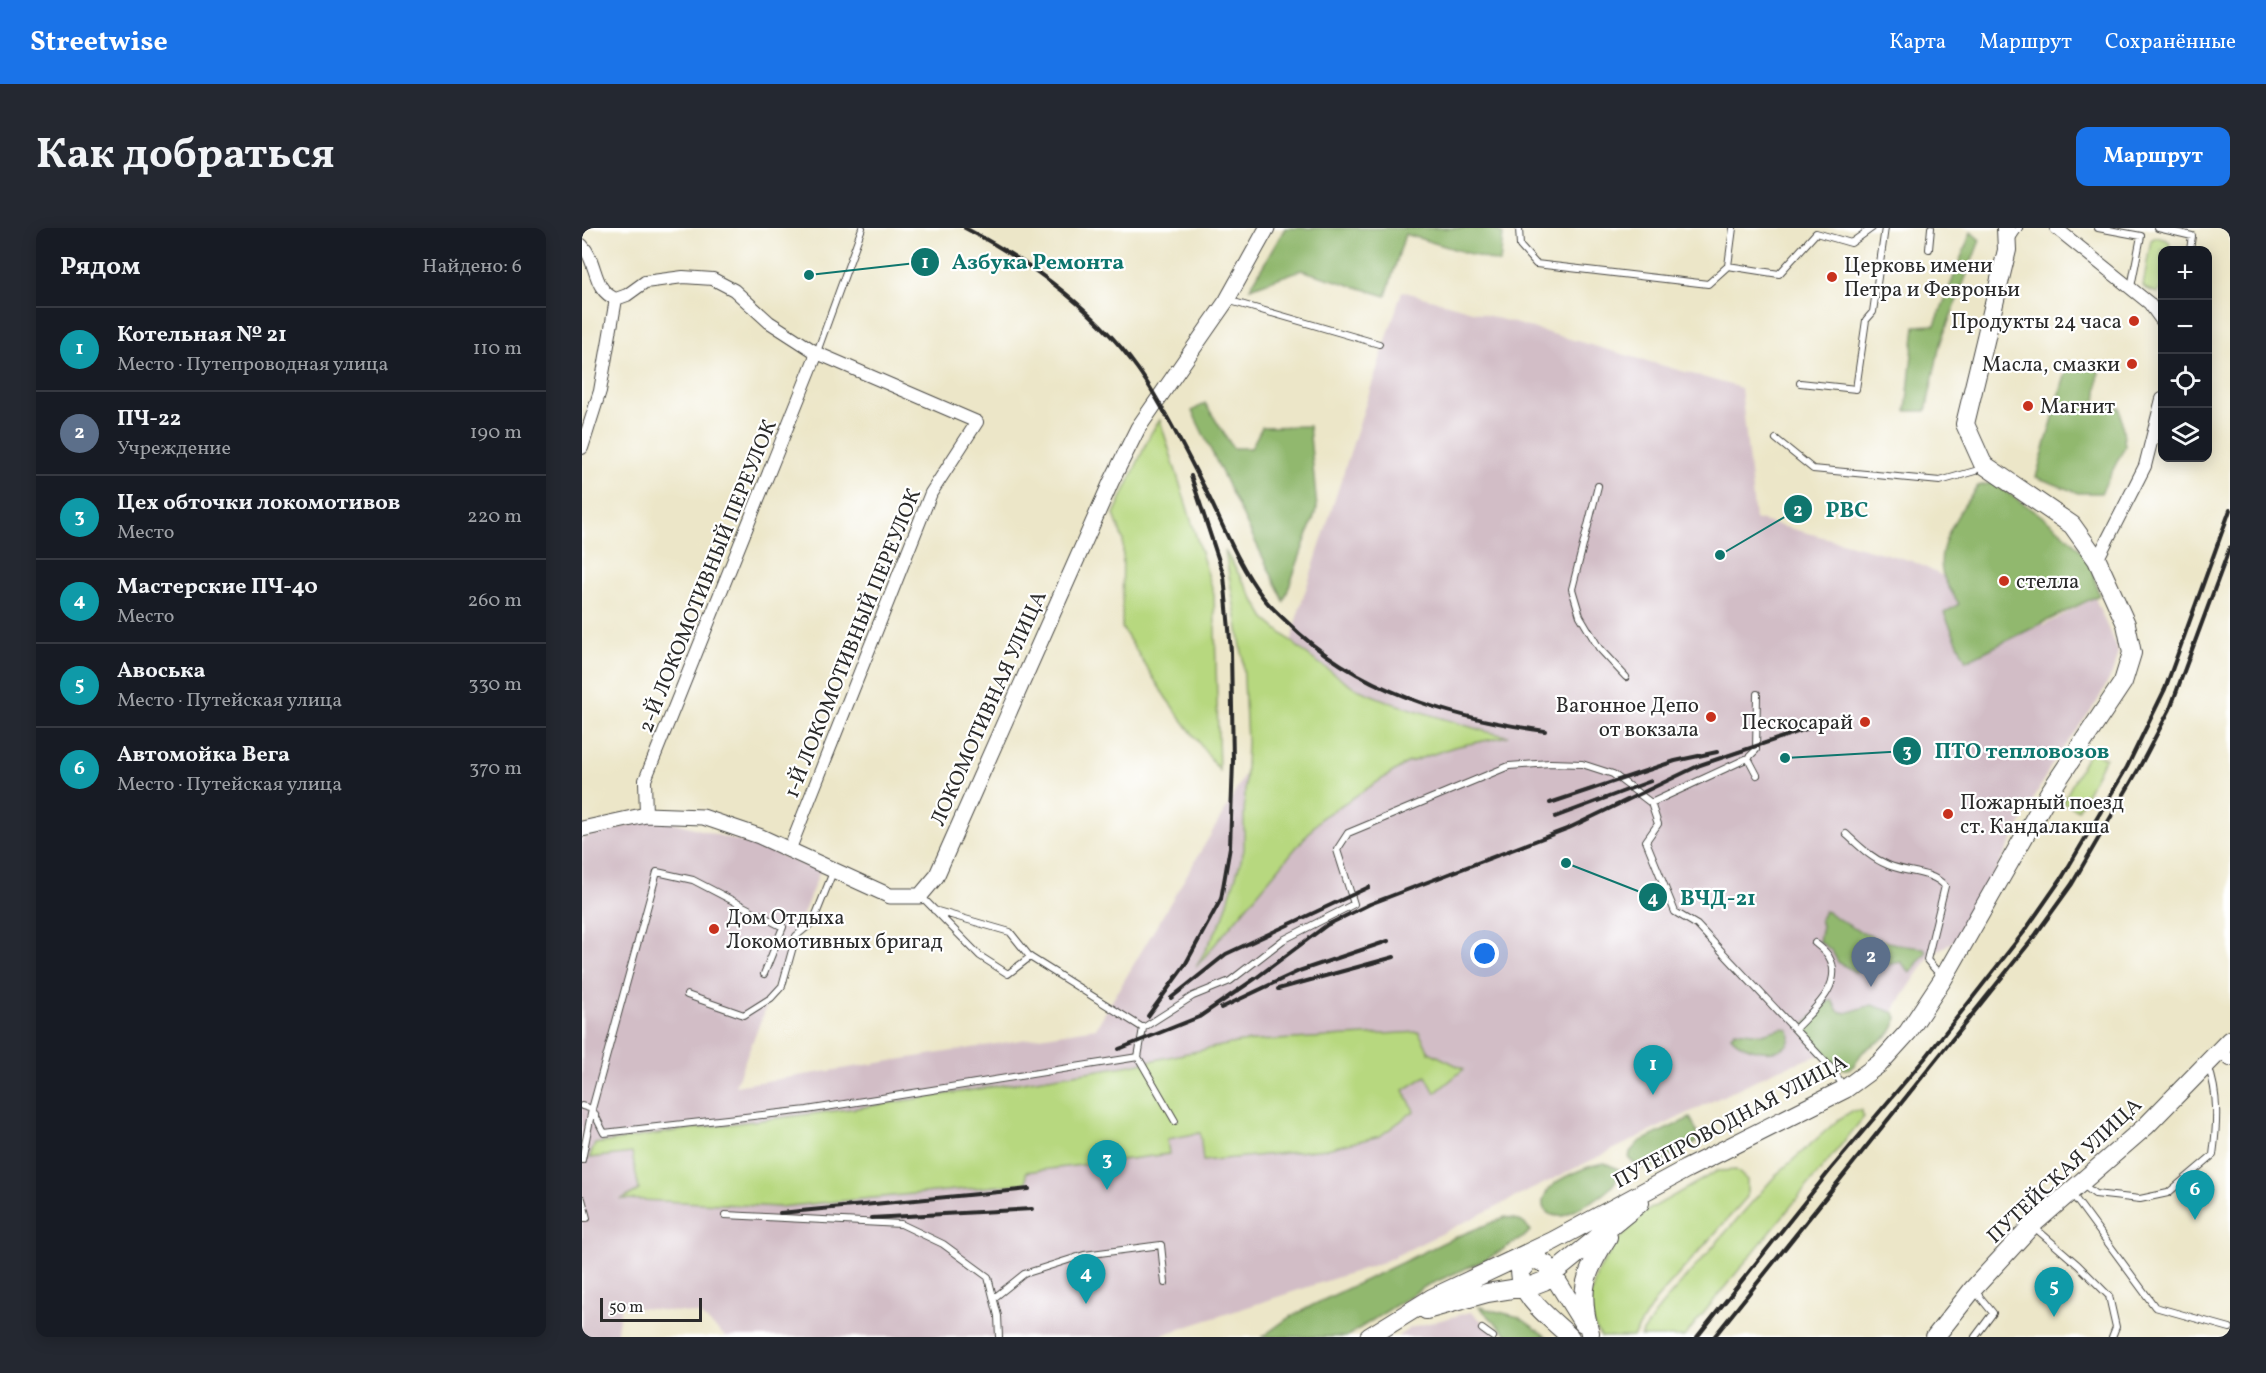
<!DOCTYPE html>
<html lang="ru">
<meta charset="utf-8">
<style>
:root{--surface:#171b24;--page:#242831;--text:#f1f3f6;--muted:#9ea1a6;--line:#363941;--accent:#1a73e8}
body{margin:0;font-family:Vollkorn,serif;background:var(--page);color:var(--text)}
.controls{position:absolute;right:18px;top:18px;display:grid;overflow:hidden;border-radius:12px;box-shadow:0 3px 15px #0003}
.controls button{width:54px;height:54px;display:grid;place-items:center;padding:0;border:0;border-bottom:2px solid var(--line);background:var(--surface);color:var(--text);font:30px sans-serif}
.scale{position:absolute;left:18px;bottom:15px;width:102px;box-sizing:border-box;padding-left:6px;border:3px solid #2b2b2b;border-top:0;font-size:16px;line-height:21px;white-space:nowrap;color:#2b2b2b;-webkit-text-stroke:4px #fff;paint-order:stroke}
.you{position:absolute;left:903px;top:726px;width:21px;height:21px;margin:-15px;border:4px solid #fff;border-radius:50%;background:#1a73e8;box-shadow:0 0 0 9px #1a73e833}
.badge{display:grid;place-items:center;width:39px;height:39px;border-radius:50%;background:var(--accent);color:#fff;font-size:20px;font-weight:700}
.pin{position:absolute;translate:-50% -50px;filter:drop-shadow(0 2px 3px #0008)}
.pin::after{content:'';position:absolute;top:32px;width:21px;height:18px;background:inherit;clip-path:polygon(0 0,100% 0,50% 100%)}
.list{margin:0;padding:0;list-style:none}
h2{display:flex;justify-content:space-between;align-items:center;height:78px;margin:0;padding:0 24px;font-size:26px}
h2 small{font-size:20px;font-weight:400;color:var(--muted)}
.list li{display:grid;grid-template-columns:39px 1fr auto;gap:18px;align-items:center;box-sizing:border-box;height:84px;padding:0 24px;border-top:2px solid var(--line)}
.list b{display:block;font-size:22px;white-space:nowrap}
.list p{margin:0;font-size:20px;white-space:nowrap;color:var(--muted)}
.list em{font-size:20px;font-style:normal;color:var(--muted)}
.icon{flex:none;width:33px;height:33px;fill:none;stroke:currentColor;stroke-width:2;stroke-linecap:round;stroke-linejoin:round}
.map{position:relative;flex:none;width:1648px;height:1109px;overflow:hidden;border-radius:12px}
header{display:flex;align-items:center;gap:36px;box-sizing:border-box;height:84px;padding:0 30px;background:var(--accent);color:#fff}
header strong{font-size:28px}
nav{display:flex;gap:33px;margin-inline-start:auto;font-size:21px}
.intro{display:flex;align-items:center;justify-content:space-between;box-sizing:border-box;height:144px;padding:0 36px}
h1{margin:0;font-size:42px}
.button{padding:15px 27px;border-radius:12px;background:var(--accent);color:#fff;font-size:21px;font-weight:700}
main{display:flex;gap:36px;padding:0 36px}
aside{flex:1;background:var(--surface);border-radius:12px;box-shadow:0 3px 15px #0003}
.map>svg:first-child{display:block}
.industrial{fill:#d2bdc6}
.green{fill:#b7d87f;stroke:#718255;stroke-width:1.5}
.forest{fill:#91b86e;stroke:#5e724c;stroke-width:1.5}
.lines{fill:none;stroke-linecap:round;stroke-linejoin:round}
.service-casing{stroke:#484743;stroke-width:8}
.minor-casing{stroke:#484743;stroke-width:14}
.tertiary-casing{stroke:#484743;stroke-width:17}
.secondary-casing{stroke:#484743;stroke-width:20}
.service{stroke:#fff;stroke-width:6}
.minor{stroke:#fff;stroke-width:12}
.tertiary{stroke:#fff;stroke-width:15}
.secondary{stroke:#fff;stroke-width:18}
.rail{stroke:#2b2b2b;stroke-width:4}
.poi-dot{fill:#c8321e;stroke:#fff;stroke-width:2}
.labels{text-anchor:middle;stroke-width:4.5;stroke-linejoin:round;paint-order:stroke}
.poi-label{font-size:21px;fill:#2b2b2b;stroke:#fff;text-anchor:start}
.street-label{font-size:21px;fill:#2b2b2b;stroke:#fff}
.leader{fill:none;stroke:#0f766e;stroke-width:2}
.callout-dot{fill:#0f766e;stroke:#fff;stroke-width:2}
.mark-label{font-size:18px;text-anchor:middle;font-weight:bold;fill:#fff}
.callout-label{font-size:22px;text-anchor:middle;font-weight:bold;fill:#0f766e;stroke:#fff;stroke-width:4.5;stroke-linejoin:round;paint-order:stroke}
</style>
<header>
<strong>Streetwise</strong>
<nav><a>Карта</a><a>Маршрут</a><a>Сохранённые</a></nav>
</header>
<div class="intro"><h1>Как добраться</h1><a class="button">Маршрут</a></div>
<main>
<aside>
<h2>Рядом<small>Найдено: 6</small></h2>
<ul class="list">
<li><span class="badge" style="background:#0f9aa8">1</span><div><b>Котельная № 21</b><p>Место · Путепроводная улица</p></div><em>110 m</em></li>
<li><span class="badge" style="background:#5c6f8a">2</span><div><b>ПЧ-22</b><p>Учреждение</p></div><em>190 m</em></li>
<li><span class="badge" style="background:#0f9aa8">3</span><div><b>Цех обточки локомотивов</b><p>Место</p></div><em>220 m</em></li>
<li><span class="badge" style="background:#0f9aa8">4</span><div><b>Мастерские ПЧ-40</b><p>Место</p></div><em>260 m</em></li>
<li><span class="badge" style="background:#0f9aa8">5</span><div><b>Авоська</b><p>Место · Путейская улица</p></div><em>330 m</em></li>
<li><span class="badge" style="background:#0f9aa8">6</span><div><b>Автомойка Вега</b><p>Место · Путейская улица</p></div><em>370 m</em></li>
</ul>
</aside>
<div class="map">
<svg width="1648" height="1109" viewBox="0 0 1648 1109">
<rect width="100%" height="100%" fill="#fff"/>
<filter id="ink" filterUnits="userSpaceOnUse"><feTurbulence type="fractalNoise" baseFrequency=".0167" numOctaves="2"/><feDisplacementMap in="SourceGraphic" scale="12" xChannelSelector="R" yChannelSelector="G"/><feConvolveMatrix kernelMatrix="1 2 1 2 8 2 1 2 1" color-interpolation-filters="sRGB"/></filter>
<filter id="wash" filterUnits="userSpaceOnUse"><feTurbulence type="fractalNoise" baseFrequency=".008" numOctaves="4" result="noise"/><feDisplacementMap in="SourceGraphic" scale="24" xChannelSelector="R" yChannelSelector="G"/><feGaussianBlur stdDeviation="1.35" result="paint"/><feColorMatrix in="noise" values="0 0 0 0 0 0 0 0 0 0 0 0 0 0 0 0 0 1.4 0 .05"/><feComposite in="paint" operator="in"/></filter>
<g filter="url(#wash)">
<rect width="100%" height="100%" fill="#ece6c8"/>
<path class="industrial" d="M820,63L1159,160L1173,291L1330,333L1462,397L1513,370L1536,424L1530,446L1515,474L1471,534L1387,695L1376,711L1349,726L1295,807L1192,843L799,1035L574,1109H144L117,1086L39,1078L34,1109H0V610L75,589L177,619L238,643L153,858L514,800L648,574L691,493L715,389Z
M889,1084L919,1109H815L828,1100Z"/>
<path class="green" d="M1574,9L1585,12L1588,15L1587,22H1580V56L1576,65L1564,61L1561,58L1569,12Z
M578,192L632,366L637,542L584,470L540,400L541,312L532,286L569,205Z
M643,323L684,392L728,429L775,461L810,475L905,504L926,508L872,519L825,535L739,590L614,739L641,690L662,622V588L665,514L661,431Z
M1508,522L1523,530L1496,582L1481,574Z
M837,804L847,824L882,841L853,865L844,848L822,862L832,883L798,908L745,921L621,933L618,905L585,911L587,926L444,944L445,955L197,979L40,971L57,962L50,925L7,930L13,916L100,902L276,880L549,837L658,814Z
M1279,882L1282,889L1102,1109H1058L1078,1079L1194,947L1257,891L1270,883Z
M1154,942L1165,952V969L1073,1073L1051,1109H1019L1011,1096L1008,1069L1015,1045L1034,1015L1061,985L1135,943Z"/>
<path class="forest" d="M703,0H911L921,6L918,35L823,6L804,68L719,42L668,60Z
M1389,4L1398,12L1358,116L1344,183H1324L1333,98L1353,97Z
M1487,134L1517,141L1514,176L1538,180L1543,218L1519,265H1496L1454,249Z
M623,175L651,220H669L680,199L727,198L735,280L702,373L610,183Z
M1410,255C1439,274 1490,304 1507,335C1512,344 1514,357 1517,367L1384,433L1362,385L1377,376C1372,367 1364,357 1361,347C1352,319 1379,280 1396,258Z
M1242,683L1246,684C1275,705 1307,718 1342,720L1344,724L1328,745L1319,734L1273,744L1256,734L1250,723L1237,713L1240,698L1238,691Z
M1250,772L1256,783L1264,785L1290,777L1313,785L1315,790C1310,814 1292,812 1280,825C1275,831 1273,842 1263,841C1249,840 1230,816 1221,804L1223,796L1246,774Z
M1201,800L1207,802C1215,833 1162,826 1149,808L1153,803L1180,806Z
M1108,890C1111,894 1117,907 1115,912C1114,917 1102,919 1098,921C1088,927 1077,940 1064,940C1058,940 1052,936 1047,931L1048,924L1057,914Z
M1023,935L1038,942C1035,965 1000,978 981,988C963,989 954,978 967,961C975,950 1010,936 1023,935Z
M923,989C934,991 943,993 948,1003L942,1009L905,1031L844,1058L764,1109H680L705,1091L729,1078L869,1011Z
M897,1079L937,1089L965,1109H928Z"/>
</g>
<g filter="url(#ink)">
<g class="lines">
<g class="service-casing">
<path id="service" d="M937,0L938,18L954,36L1126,56L1146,38L1197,46L1234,5L1269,15L1290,0
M1516,0L1559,8L1549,59
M1576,0L1610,8L1608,22
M1429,12L1437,0
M1347,21L1349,0
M1146,38L1151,0
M645,72L797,116
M235,124L280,0
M1218,155L1274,161L1284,92L1291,84L1303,0
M1194,211L1231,241L1358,253L1393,243
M1016,258L990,361L998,388L1017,420L1044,449
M1166,530L1174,522L1175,466
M1069,575L1166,530L1175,547
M1264,606C1277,618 1289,630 1306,637C1325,645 1350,643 1363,658L1345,732L1359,748
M339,668L398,728L426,746L448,729L428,704L352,682
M448,729L561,800
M105,767L162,787L189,770L200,758L214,708L231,694L251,644
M1213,801C1230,783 1263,756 1247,729C1244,723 1238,719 1233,715
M556,829L593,893
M0,878L10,881L75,644L111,652L201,699L182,746
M10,881L22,905L225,882L556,829L561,800L611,768L648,753L701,712L772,676L755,622L766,605L927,538L968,535L1000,536L1031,546L1069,575L1076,596L1064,613L1093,684L1115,697L1250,841L1262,859
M0,932L10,881
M1501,957L1513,966L1558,971L1586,965L1631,927C1635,897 1637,866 1626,838
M1490,966L1573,1079L1648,1100
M0,971L5,990H0
M143,987L319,996L361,1016L406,1049L416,1088L417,1109
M1452,999L1496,1037L1527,1068L1534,1099L1530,1109
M1393,1063L1411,1085L1393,1109
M412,1070L442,1046L502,1027L579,1017L583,1055
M900,1101L911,1109"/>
</g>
<g class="minor-casing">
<path id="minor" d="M1474,0L1567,75L1580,93
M0,17C16,34 10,62 34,71L45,67L63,54L101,49L131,51L152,62L187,94L235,125L395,194L349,265L207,623
M0,220L18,163L34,71
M1515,332L1563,238L1580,171
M64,587L63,552L235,125
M1638,822L1648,832"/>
</g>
<g class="tertiary-casing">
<path id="tertiary" d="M0,601L64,587L121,589L177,608L308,668H338L354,649L529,254L556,200L645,72L685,0"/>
</g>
<g class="secondary-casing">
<path id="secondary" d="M953,1026L938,1043C938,1070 970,1091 988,1109
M940,1033L955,1032L965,1037L1001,1095
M844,1082L905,1065L949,1058L962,1053L1058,975
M1008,1105C996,1063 1003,1044 1026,1009
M787,1109L850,1070L971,1013L1104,941L1263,861L1297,836L1326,804L1361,751L1467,565L1541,454L1550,425L1544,396L1515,332L1490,297L1401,236L1383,196L1425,22L1424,0
M1353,1109L1391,1061L1450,997L1564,898L1648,812"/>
</g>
<use href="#service" class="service"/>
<use href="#minor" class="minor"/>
<use href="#tertiary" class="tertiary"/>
<use href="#secondary" class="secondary"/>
<path class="rail" d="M383,0C452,36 521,87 564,153C585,186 603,222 621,257C640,294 655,335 680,368C687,378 697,386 705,394C774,463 870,490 963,503
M968,575L1093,533L1135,524
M973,589L1069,553
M696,761L812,729
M589,770L644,726L787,659
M639,780L717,743L806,713
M566,788L603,737L639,671L648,619L651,533L649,423L642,348L609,248
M537,821L617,789L674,750L745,697L788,676L987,600L1118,537L1242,495
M198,985L447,961
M289,990L450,981
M1115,1109L1249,941L1344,829L1442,704L1481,648L1545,539L1583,461L1648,282
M1132,1109L1449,713L1490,656L1556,542L1588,481L1648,319"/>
</g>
</g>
<g class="poi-dot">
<circle cx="1250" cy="49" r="6"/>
<circle cx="1552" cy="93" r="6"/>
<circle cx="1550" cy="136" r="6"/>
<circle cx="1446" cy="178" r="6"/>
<circle cx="1422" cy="353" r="6"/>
<circle cx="1129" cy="489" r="6"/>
<circle cx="1283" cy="494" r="6"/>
<circle cx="1366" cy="586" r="6"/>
<circle cx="132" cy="701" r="6"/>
</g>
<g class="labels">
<g class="poi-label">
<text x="1262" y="44">Церковь имени<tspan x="1262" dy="24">Петра и Февроньи</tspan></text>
<text x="1540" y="100" text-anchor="end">Продукты 24 часа</text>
<text x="1538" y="143" text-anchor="end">Масла, смазки</text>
<text x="1458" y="185">Магнит</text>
<text x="1434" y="360">стелла</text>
<text x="1117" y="484" text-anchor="end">Вагонное Депо<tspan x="1117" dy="24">от вокзала</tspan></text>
<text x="1271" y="501" text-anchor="end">Пескосарай</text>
<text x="1378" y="581">Пожарный поезд<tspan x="1378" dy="24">ст. Кандалакша</tspan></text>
<text x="144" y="696">Дом Отдыха<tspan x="144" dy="24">Локомотивных бригад</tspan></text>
</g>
<g class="street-label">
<text transform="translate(125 348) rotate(-68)" y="7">2-Й ЛОКОМОТИВНЫЙ ПЕРЕУЛОК</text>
<text transform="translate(270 415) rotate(-68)" y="7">1-Й ЛОКОМОТИВНЫЙ ПЕРЕУЛОК</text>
<text transform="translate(406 480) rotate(-66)" y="7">ЛОКОМОТИВНАЯ УЛИЦА</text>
<text transform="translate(1148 893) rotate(-28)" y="7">ПУТЕПРОВОДНАЯ УЛИЦА</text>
<text transform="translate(1482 942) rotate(-43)" y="7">ПУТЕЙСКАЯ УЛИЦА</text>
</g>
</g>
<path class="leader" d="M227 47L343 34M1138 327L1216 281M1203 530L1325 523M984 635L1071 669"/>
<g class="callout-dot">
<circle cx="227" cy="47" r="6"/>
<circle cx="1138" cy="327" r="6"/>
<circle cx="1203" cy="530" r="6"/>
<circle cx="984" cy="635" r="6"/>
<circle cx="343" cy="34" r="15"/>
<circle cx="1216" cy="281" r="15"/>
<circle cx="1325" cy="523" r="15"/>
<circle cx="1071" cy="669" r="15"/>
</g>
<g class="mark-label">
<text x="343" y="40">1</text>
<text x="1216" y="288">2</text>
<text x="1325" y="529">3</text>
<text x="1071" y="676">4</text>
</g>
<g class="callout-label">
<text x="456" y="41">Азбука Ремонта</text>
<text x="1265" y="289">РВС</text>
<text x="1440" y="530">ПТО тепловозов</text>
<text x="1136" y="677">ВЧД-21</text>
</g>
</svg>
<div class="controls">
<button>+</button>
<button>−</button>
<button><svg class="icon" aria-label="locate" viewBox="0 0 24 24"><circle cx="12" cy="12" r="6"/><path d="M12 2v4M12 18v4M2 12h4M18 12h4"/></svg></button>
<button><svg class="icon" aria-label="layers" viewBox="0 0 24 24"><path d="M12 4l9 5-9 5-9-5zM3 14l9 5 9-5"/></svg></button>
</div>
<div class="scale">50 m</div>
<div class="you"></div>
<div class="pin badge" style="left:1071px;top:867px;background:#0f9aa8">1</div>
<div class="pin badge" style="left:1289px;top:759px;background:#5c6f8a">2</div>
<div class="pin badge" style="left:525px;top:962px;background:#0f9aa8">3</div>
<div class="pin badge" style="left:504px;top:1076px;background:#0f9aa8">4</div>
<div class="pin badge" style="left:1472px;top:1089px;background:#0f9aa8">5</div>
<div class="pin badge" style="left:1613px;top:992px;background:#0f9aa8">6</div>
</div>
</main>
